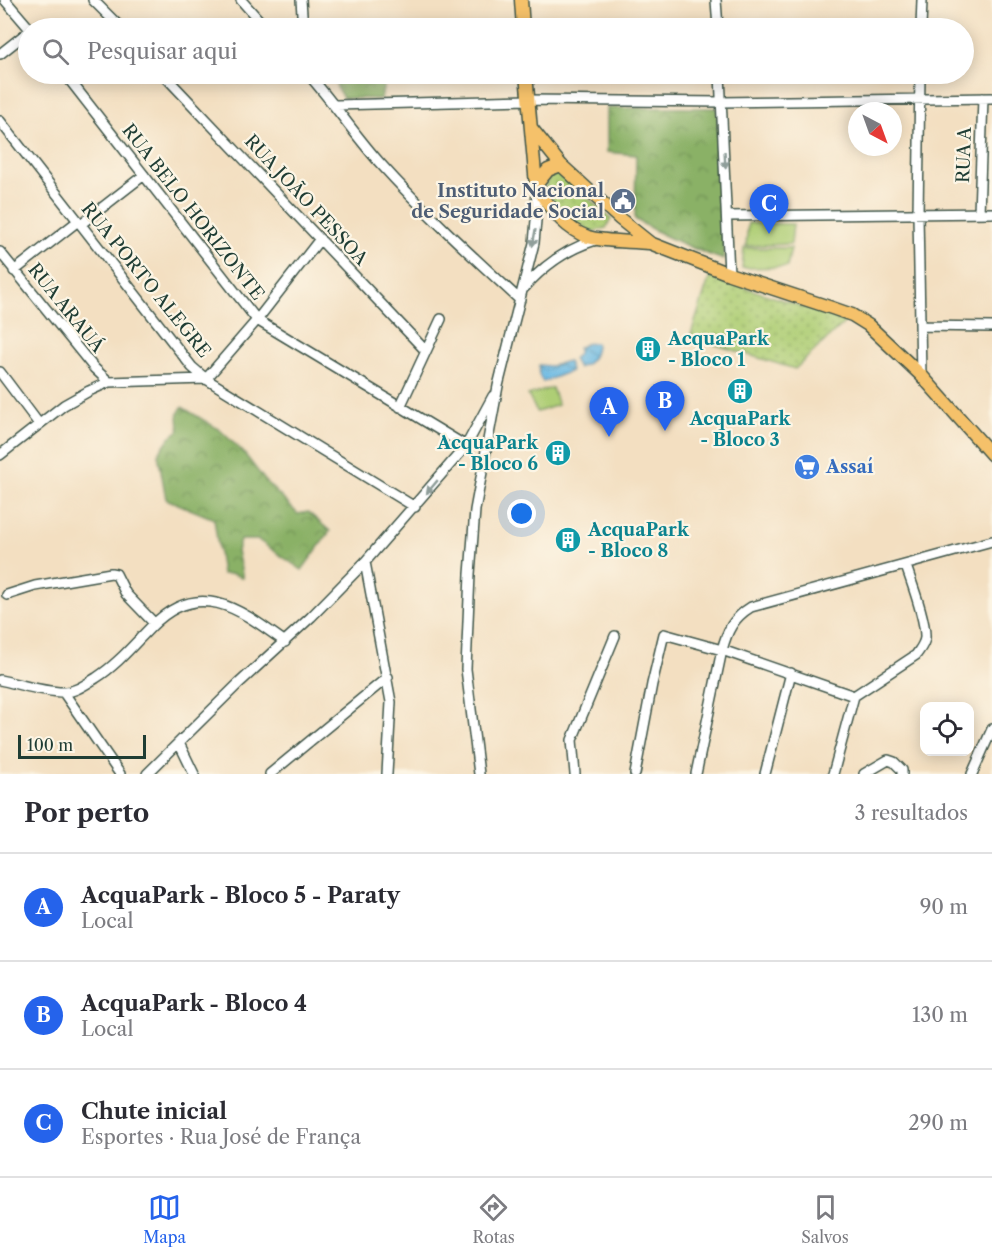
<!DOCTYPE html>
<html lang="pt">
<meta charset="utf-8">
<style>
:root{--surface:#fff;--page:#f7f7f7;--text:#2b2b33;--muted:#7c7c81;--line:#e1e1e2;--accent:#2563eb}
body{margin:0;font-family:"Libre Caslon Text",serif;background:var(--page);color:var(--text)}
.controls{position:absolute;right:18px;bottom:18px;display:grid;overflow:hidden;border-radius:12px;box-shadow:0 3px 15px #0003}
.controls button{width:54px;height:54px;display:grid;place-items:center;padding:0;border:0;border-bottom:2px solid var(--line);background:var(--surface);color:var(--text);font:30px sans-serif}
.compass{position:absolute;left:848px;top:102px;width:54px;height:54px;border-radius:50%;background:var(--surface);box-shadow:0 3px 15px #0003;rotate:139deg}
.scale{position:absolute;left:18px;bottom:15px;width:128px;box-sizing:border-box;padding-left:6px;border:3px solid #1f3d34;border-top:0;font-size:16px;line-height:21px;white-space:nowrap;color:#1f3d34;-webkit-text-stroke:4px #fcf5e5;paint-order:stroke}
.you{position:absolute;left:522px;top:514px;width:21px;height:21px;margin:-15px;border:4px solid #fff;border-radius:50%;background:#1a73e8;box-shadow:0 0 0 9px #1a73e833}
.badge{display:grid;place-items:center;width:39px;height:39px;border-radius:50%;background:var(--accent);color:#fff;font-size:20px;font-weight:700}
.pin{position:absolute;translate:-50% -50px;filter:drop-shadow(0 2px 3px #0008)}
.pin::after{content:'';position:absolute;top:32px;width:21px;height:18px;background:inherit;clip-path:polygon(0 0,100% 0,50% 100%)}
.list{margin:0;padding:0;list-style:none}
h2{display:flex;justify-content:space-between;align-items:center;height:78px;margin:0;padding:0 24px;font-size:26px}
h2 small{font-size:20px;font-weight:400;color:var(--muted)}
.list li{display:grid;grid-template-columns:39px 1fr auto;gap:18px;align-items:center;box-sizing:border-box;height:108px;padding:0 24px;border-top:2px solid var(--line)}
.list b{display:block;font-size:22px;white-space:nowrap}
.list p{margin:0;font-size:20px;white-space:nowrap;color:var(--muted)}
.list em{font-size:20px;font-style:normal;color:var(--muted)}
.icon{flex:none;width:33px;height:33px;fill:none;stroke:currentColor;stroke-width:2;stroke-linecap:round;stroke-linejoin:round}
.map{position:relative;flex:none;width:992px;height:774px;overflow:hidden}
.search{position:absolute;background:var(--surface);box-shadow:0 3px 15px #0003;left:18px;right:18px;top:18px;height:66px;display:flex;align-items:center;gap:15px;box-sizing:border-box;padding:0 21px;border-radius:33px;color:var(--muted);font-size:22px}
.sheet{height:402px;background:var(--surface)}
nav{display:flex;justify-content:space-around;align-items:center;box-sizing:border-box;height:84px;border-top:2px solid var(--line);background:var(--surface);font-size:16px;color:var(--muted)}
nav a{display:grid;justify-items:center;gap:3px}
nav .on{color:var(--accent)}
.map>svg:first-child{display:block}
.grass{fill:url(#grass-dots);stroke:#668654;stroke-width:1.5}
.forest{fill:url(#forest-crowns);stroke:#54774d;stroke-width:1.5}
.pitch{fill:#aece75;stroke:#668654;stroke-width:1.5}
.water{fill:url(#water-waves);stroke:#447a8c;stroke-width:1.5}
.lines{fill:none;stroke-linecap:round;stroke-linejoin:round}
.minor-casing{stroke:#3f5549;stroke-width:12}
.major-casing{stroke:#3f5549;stroke-width:15}
.minor{stroke:#fff;stroke-width:9}
.major{stroke:#f5c16b;stroke-width:12}
.oneway{fill:#8f9e9a}
.labels{text-anchor:middle;stroke-width:4.5;stroke-linejoin:round;paint-order:stroke}
.street-label{font-size:18px;fill:#1f3d34;stroke:#fcf5e5}
.service-label{font-size:18px;font-weight:bold;fill:#4e5e75;stroke:#fcf5e5;text-anchor:end}
.culture-label{font-size:18px;font-weight:bold;fill:#0d838f;stroke:#fcf5e5;text-anchor:start}
.shop-label{font-size:18px;font-weight:bold;fill:#366cbe;stroke:#fcf5e5;text-anchor:start}
</style>
<div class="map">
<svg width="992" height="774" viewBox="0 0 992 774">
<defs>
<pattern id="grass-dots" width="8" height="8" patternUnits="userSpaceOnUse" patternTransform="scale(1.5)"><rect width="8" height="8" fill="#aece75"/><path d="M2 2h.1M6 6h.1" fill="none" stroke="#8da861" stroke-width="1.8" stroke-linecap="round"/></pattern>
<pattern id="forest-crowns" width="20" height="18" patternUnits="userSpaceOnUse" patternTransform="scale(1.5)"><rect width="20" height="18" fill="#8ab166"/><path d="M2 6a3 3 0 1 1 6 0M12 15a3 3 0 1 1 6 0" fill="none" stroke="#709155"/></pattern>
<pattern id="water-waves" width="16" height="10" patternUnits="userSpaceOnUse" patternTransform="scale(1.5)"><rect width="16" height="10" fill="#68b8e3"/><path d="M0 5q4-4 8 0t8 0" fill="none" stroke="#5597b9"/></pattern>
</defs>
<rect width="100%" height="100%" fill="#fcf5e5"/>
<filter id="ink" filterUnits="userSpaceOnUse"><feTurbulence type="fractalNoise" baseFrequency=".0167" numOctaves="2"/><feDisplacementMap in="SourceGraphic" scale="12" xChannelSelector="R" yChannelSelector="G"/><feConvolveMatrix kernelMatrix="1 2 1 2 8 2 1 2 1" color-interpolation-filters="sRGB"/></filter>
<filter id="wash" filterUnits="userSpaceOnUse"><feTurbulence type="fractalNoise" baseFrequency=".008" numOctaves="4" result="noise"/><feDisplacementMap in="SourceGraphic" scale="24" xChannelSelector="R" yChannelSelector="G"/><feGaussianBlur stdDeviation="1.35" result="paint"/><feColorMatrix in="noise" values="0 0 0 0 0 0 0 0 0 0 0 0 0 0 0 0 0 1.4 0 .05"/><feComposite in="paint" operator="in"/></filter>
<g filter="url(#wash)">
<rect width="100%" height="100%" fill="#f3dfc1"/>
<path class="grass" d="M559,172L611,219L606,228C601,229 596,232 592,231C570,228 554,204 545,186L550,176Z
M710,276L846,321L795,369L690,337Z"/>
<path class="forest" d="M334,74H386L381,99L343,98L337,88Z
M607,108H717L724,260C693,249 663,237 635,219L636,155L607,152Z
M182,407L220,430L243,452L267,483L298,514L308,512L330,531L302,570L258,540H240L237,551L243,578L233,574H222L214,519L166,499L158,454L170,437L179,430L178,414Z"/>
<path class="pitch" d="M748,223L793,224L791,244L746,246Z
M744,248H791L787,267L742,268Z
M552,388L558,405L537,412L528,395Z"/>
<path class="water" d="M587,343H596C596,355 590,364 578,368L573,359L578,354V348Z
M568,361L571,371L543,382L539,375V365L551,366Z"/>
</g>
<g filter="url(#ink)">
<g class="lines">
<g class="minor-casing">
<path id="minor" d="M5,0L29,28
M93,0L121,28
M241,0L266,28
M301,0L303,28
M716,0L718,28
M921,28L922,0
M0,54L28,32
M65,74L257,320L466,446
M163,74L425,350
M308,74C333,102 354,134 379,162C423,211 472,256 520,300
M720,74L729,274
M920,74L918,215L921,375
M336,105L528,100L722,102L992,98
M0,121L192,367L206,379L415,507
M979,213L983,98
M727,216L992,213
M81,224L144,175
M0,252L94,368L109,382
M14,271L78,221
M524,288C544,265 566,249 596,240
M922,326L992,327
M0,372L39,424
M206,379L257,320L320,239
M400,407L441,319
M0,455L64,405L89,391L109,382L206,379
M365,562L391,702L387,774
M7,595L35,586L111,573L116,574L126,594L154,623
M0,680C19,684 44,692 63,692C74,693 86,684 96,678C118,664 134,644 152,626C200,577 242,611 285,642
M64,693L120,774
M854,696L916,655C920,649 924,645 925,638C926,620 912,584 906,566
M179,743L194,774
M147,774L238,684L311,617L365,562L466,446L493,396
M270,774L388,677
M479,774L466,669L470,574L475,510L498,386L534,243L537,209L536,187
M575,774L572,740L615,636
M635,774L652,684L664,634L722,650L854,696
M696,774L722,650C727,631 733,618 751,607L992,541
M765,774L791,673
M833,774L854,696
M864,774L888,760L894,762L902,770V774
M972,774L992,729"/>
</g>
<g class="major-casing">
<path id="major" d="M521,0L523,28
M526,74L536,185C547,205 565,229 588,237C604,242 631,241 649,243
M532,129L561,165L620,219L650,243L729,274L832,308L852,315L868,325L921,375L992,455
M536,185L548,170L561,165"/>
</g>
<use href="#minor" class="minor"/>
<use href="#major" class="major"/>
</g>
<defs><path id="oneway-solid" d="M-6-.8H1V-3.2L6.5 0L1 3.2V.8H-6Z" transform="scale(1.5)"/></defs>
<g class="oneway">
<use href="#oneway-solid" transform="translate(725 160) rotate(87)"/>
<use href="#oneway-solid" transform="translate(534 238) rotate(100)"/>
<use href="#oneway-solid" transform="translate(432 487) rotate(130)"/>
</g>
</g>
<defs>
<g id="civic-disc" transform="scale(1.35)"><circle r="9.5" fill="#5c6f8a" stroke="#fcf5e5"/><path d="M-.6-6.5H3V-4.5H.6V-3L4-1V1h2V6H-6V1h2V-1L-.6-3ZM-1.2 2.5V6h2.4V2.5Z" fill="#fff"/></g>
<g id="building-disc" transform="scale(1.35)"><circle r="9.5" fill="#0f9aa8" stroke="#fcf5e5"/><path d="M-4-6H4V6H1V3H-1V6H-4ZM-2.5-4.3h1.7v1.8h-1.7ZM.8-4.3h1.7v1.8H.8ZM-2.5-1h1.7V.8h-1.7ZM.8-1h1.7V.8H.8Z" fill="#fff"/></g>
<g id="supermarket-disc" transform="scale(1.35)"><circle r="9.5" fill="#3f7fe0" stroke="#fcf5e5"/><path d="M-6-5.5h2.5l.6 2H6L4.5 2H-2.5L-4.4-4H-6ZM-1.5 3.2a1.3 1.3 0 1 0 .1 0ZM3 3.2a1.3 1.3 0 1 0 .1 0Z" fill="#fff"/></g>
</defs>
<g fill-rule="evenodd">
<use href="#civic-disc" x="623" y="201"/>
<use href="#building-disc" x="648" y="349"/>
<use href="#building-disc" x="740" y="391"/>
<use href="#building-disc" x="558" y="453"/>
<use href="#supermarket-disc" x="807" y="467"/>
<use href="#building-disc" x="568" y="540"/>
</g>
<g class="labels">
<g class="street-label">
<text transform="translate(964 155) rotate(-88)" y="6">RUA A</text>
<text transform="translate(306 200) rotate(47)" y="6">RUA JOÃO PESSOA</text>
<text transform="translate(193 212) rotate(52)" y="6">RUA BELO HORIZONTE</text>
<text transform="translate(146 280) rotate(51)" y="6">RUA PORTO ALEGRE</text>
<text transform="translate(66 308) rotate(51)" y="6">RUA ARAUÁ</text>
</g>
<g class="service-label">
<text x="604" y="197">Instituto Nacional<tspan x="604" dy="21">de Seguridade Social</tspan></text>
</g>
<g class="culture-label">
<text x="668" y="345">AcquaPark<tspan x="668" dy="21">- Bloco 1</tspan></text>
<text x="740" y="425" text-anchor="middle">AcquaPark<tspan x="740" dy="21">- Bloco 3</tspan></text>
<text x="538" y="449" text-anchor="end">AcquaPark<tspan x="538" dy="21">- Bloco 6</tspan></text>
<text x="588" y="536">AcquaPark<tspan x="588" dy="21">- Bloco 8</tspan></text>
</g>
<g class="shop-label">
<text x="826" y="473">Assaí</text>
</g>
</g>
</svg>
<div class="controls">
<button><svg class="icon" aria-label="locate" viewBox="0 0 24 24"><circle cx="12" cy="12" r="6"/><path d="M12 2v4M12 18v4M2 12h4M18 12h4"/></svg></button>
</div>
<svg class="compass" viewBox="-18 -18 36 36"><path d="M0-13l5 13h-10z" fill="#e53935"/><path d="M0 13l5-13h-10z" fill="#7c7c81"/></svg>
<div class="scale">100 m</div>
<div class="you"></div>
<div class="pin badge" style="left:609px;top:437px">A</div>
<div class="pin badge" style="left:665px;top:431px">B</div>
<div class="pin badge" style="left:769px;top:234px">C</div>
<div class="search"><svg class="icon" aria-label="search" viewBox="0 0 24 24"><circle cx="10" cy="10" r="6"/><path d="M15 15l6 6"/></svg>Pesquisar aqui</div>
</div>
<section class="sheet">
<h2>Por perto<small>3 resultados</small></h2>
<ul class="list">
<li><span class="badge">A</span><div><b>AcquaPark - Bloco 5 - Paraty</b><p>Local</p></div><em>90 m</em></li>
<li><span class="badge">B</span><div><b>AcquaPark - Bloco 4</b><p>Local</p></div><em>130 m</em></li>
<li><span class="badge">C</span><div><b>Chute inicial</b><p>Esportes · Rua José de França</p></div><em>290 m</em></li>
</ul>
</section>
<nav>
<a class="on"><svg class="icon" aria-label="map" viewBox="0 0 24 24"><path d="M3 6l6-2 6 2 6-2v14l-6 2-6-2-6 2zM9 4v14M15 6v14"/></svg>Mapa</a>
<a><svg class="icon" aria-label="directions" viewBox="0 0 24 24"><path d="M12 3l9 9-9 9-9-9zM9 14v-3h6M13 9l2 2-2 2"/></svg>Rotas</a>
<a><svg class="icon" aria-label="saved" viewBox="0 0 24 24"><path d="M7 4h10v16l-5-4-5 4z"/></svg>Salvos</a>
</nav>
